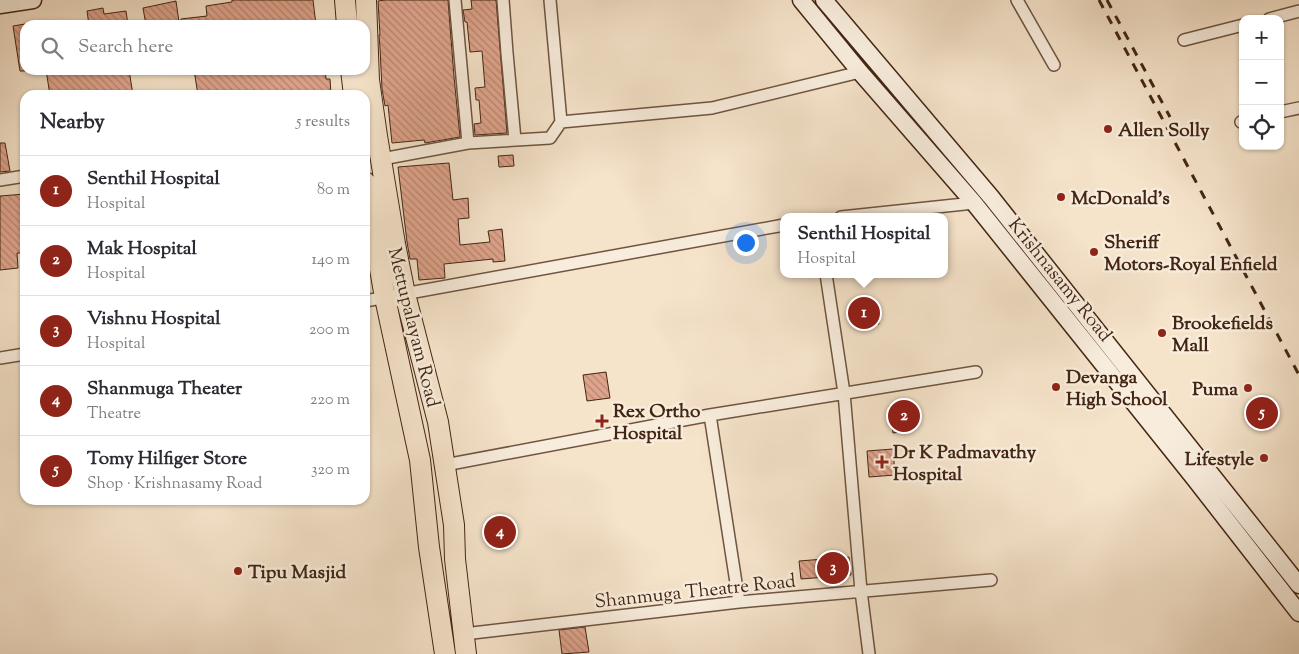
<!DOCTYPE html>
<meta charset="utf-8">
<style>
:root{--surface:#fff;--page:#f2f2f3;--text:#2b2b33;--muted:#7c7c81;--line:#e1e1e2;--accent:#8f2418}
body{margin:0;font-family:"Sorts Mill Goudy",serif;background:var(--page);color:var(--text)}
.controls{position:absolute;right:15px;top:15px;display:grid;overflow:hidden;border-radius:10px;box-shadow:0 1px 4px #0004}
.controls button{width:45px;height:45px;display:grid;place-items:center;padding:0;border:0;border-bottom:1px solid var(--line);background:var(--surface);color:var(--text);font:25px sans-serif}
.you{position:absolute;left:745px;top:242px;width:18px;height:18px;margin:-12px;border:4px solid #fff;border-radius:50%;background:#1a73e8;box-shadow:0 0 0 8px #1a73e833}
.badge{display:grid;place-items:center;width:32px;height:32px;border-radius:50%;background:var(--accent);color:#fff;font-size:16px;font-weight:700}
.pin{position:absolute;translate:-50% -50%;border:2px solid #fff;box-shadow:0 1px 5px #0006}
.popup{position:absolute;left:780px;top:213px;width:168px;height:65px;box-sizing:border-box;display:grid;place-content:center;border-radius:10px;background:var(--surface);filter:drop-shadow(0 1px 4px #0005);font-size:16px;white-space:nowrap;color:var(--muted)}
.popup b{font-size:19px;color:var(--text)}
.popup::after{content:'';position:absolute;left:50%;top:100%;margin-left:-10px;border:10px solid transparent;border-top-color:var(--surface)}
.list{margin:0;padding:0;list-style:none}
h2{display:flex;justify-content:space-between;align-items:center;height:65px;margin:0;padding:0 20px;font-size:21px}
h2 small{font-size:16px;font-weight:400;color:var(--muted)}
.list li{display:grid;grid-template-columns:32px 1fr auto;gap:15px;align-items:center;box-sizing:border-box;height:70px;padding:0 20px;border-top:1px solid var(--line)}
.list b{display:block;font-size:19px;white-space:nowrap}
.list p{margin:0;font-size:16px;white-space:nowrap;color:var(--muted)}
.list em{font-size:16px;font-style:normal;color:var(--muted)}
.icon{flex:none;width:28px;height:28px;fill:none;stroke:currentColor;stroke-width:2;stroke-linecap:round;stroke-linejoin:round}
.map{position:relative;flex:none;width:1299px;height:654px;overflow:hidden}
.search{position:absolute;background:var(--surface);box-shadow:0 1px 4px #0004;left:20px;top:20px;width:350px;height:55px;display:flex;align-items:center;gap:12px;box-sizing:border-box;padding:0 18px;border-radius:15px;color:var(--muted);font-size:19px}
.panel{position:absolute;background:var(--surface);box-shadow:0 1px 4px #0004;left:20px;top:90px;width:350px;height:415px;border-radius:15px}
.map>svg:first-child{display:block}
.building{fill:url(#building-back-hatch);stroke:#432513}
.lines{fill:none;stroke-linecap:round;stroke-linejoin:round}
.street-casing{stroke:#705441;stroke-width:14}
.secondary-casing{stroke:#432513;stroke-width:19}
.highway-casing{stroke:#432513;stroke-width:22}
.street{stroke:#f8eddd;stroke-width:11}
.secondary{stroke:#f8eddd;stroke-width:16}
.highway{stroke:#f5e3ca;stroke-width:20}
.rail{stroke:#432513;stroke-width:3;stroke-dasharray:9 9;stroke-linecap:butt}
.poi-dot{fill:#8f2418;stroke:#f8eddd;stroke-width:2}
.labels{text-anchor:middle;stroke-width:5;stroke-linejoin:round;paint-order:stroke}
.poi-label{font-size:19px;font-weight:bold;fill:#432513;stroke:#f8eddd;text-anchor:start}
.street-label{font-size:19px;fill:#432513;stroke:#f8eddd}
</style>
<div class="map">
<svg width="1299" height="654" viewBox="0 0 1299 654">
<defs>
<pattern id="building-back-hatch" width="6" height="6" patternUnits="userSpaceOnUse" patternTransform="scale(1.25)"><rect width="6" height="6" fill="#dfa48c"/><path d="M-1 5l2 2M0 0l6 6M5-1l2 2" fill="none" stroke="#b68571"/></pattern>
</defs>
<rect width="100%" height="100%" fill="#f5e3ca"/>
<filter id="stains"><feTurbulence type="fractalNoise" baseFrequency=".004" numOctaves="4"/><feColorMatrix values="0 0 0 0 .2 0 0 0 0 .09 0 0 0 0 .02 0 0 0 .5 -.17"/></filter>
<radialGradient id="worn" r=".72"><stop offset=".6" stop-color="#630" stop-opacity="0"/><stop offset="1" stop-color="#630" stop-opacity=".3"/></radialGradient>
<path class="building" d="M232,0H313L316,25H181V19L207,16L206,6L232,2Z
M385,0H448L454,77L460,137L425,143L424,140L392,143L388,105L385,106L382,89L380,48L379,35H380L378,1Z
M471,0H496L507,133L475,135L474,124L481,123L479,100H476L475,88L485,87L482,51L470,52L467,22H465L463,10L472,9Z
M176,1L179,22L161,25H146L143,8Z
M103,8L104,14L126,11L128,25H89L87,11Z
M25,24V71H20L13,26Z
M46,70H129L133,95H50Z
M194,70H255V74L279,70H325L326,79H330L331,95H198Z
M0,143H5L10,171L0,172Z
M513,155L514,166L499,167L498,156Z
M449,163L453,200L468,198L469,218L458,219L460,245L490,242L488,231L502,229L505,261L493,262V259L444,264L445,278L419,280L417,259H410L407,242L398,167Z
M25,194V253H17L18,268L0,270V196Z
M876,305L879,324L861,327L857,308Z
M606,372L610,398L587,401L583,375Z
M909,403L913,430L893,433L889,406Z
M893,449L895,475L869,477L867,451Z
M849,557L851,575L801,579L799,561Z
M585,627L589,652L562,654L559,630Z"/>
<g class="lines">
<g class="street-casing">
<path id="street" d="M455,0L468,143
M503,0L507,53L515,140
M550,0L561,122
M1017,0L1054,65
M1269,19L1299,11
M1184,40L1243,25
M1280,112L1299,108
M1241,122L1243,121
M382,159L468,143L550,138L561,122L712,108L860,72
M0,180L25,176
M841,217L974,203
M826,274L844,393L861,591L869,654
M365,301L784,225
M0,358L25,354
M710,415L739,602
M445,465L710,415L976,372
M464,634L739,602L991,580"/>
</g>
<g class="secondary-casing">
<path id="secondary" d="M801,0L860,72L974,203L1194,478L1299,613
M824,0L991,197L1299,585
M0,5L33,0"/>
</g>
<g class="highway-casing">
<path id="highway" d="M345,0L347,25
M366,0L369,80L377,136L395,244L405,294L438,422L454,525L455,559L466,654
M351,70L354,95
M365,182L385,298L420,460L429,547L445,654"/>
</g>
<use href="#street" class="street"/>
<use href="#secondary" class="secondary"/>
<use href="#highway" class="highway"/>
<path class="rail" d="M1099,0L1299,375
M1107,0L1170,117"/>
</g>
<g class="poi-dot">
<circle cx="1108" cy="129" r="5"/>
<circle cx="1061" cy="197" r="5"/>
<circle cx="1094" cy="252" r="5"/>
<circle cx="1162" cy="333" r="5"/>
<circle cx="1056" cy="387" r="5"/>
<circle cx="1248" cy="388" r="5"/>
<path d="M599.5 413.5h5v5h5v5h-5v5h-5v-5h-5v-5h5z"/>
<circle cx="1264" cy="458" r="5"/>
<path d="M879.5 454.5h5v5h5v5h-5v5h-5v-5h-5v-5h5z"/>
<circle cx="238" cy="571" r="5"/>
</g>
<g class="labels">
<g class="poi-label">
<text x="1118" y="136">Allen Solly</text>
<text x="1071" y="204">McDonald's</text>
<text x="1104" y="248">Sheriff<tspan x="1104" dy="22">Motors-Royal Enfield</tspan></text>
<text x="1172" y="329">Brookefields<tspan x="1172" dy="22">Mall</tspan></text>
<text x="1066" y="383">Devanga<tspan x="1066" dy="22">High School</tspan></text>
<text x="1238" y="395" text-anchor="end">Puma</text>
<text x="613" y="417">Rex Ortho<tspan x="613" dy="22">Hospital</tspan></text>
<text x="893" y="458">Dr K Padmavathy<tspan x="893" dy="22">Hospital</tspan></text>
<text x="1254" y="465" text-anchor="end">Lifestyle</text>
<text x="248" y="578">Tipu Masjid</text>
</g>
<g class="street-label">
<text transform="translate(1061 279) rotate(51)" y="7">Krishnasamy Road</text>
<text transform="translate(415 327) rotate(76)" y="7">Mettupalayam Road</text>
<text transform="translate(695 590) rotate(-6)" y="7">Shanmuga Theatre Road</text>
</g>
</g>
<rect width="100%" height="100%" filter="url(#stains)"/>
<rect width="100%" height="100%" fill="url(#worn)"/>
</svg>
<div class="controls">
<button>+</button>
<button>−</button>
<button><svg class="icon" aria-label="locate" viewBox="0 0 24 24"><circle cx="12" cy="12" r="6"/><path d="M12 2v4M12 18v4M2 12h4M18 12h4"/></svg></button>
</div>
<div class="you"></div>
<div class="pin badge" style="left:864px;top:313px">1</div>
<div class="popup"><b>Senthil Hospital</b>Hospital</div>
<div class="pin badge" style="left:904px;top:416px">2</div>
<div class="pin badge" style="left:833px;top:568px">3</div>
<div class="pin badge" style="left:500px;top:532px">4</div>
<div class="pin badge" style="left:1262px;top:413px">5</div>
<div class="search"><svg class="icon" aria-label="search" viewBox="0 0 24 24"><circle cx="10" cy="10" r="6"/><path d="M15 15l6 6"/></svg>Search here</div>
<section class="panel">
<h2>Nearby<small>5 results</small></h2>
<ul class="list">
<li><span class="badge">1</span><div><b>Senthil Hospital</b><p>Hospital</p></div><em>80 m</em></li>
<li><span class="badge">2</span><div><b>Mak Hospital</b><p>Hospital</p></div><em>140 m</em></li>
<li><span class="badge">3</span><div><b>Vishnu Hospital</b><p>Hospital</p></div><em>200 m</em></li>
<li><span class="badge">4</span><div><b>Shanmuga Theater</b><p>Theatre</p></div><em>220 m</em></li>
<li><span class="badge">5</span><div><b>Tomy Hilfiger Store</b><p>Shop · Krishnasamy Road</p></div><em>320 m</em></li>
</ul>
</section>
</div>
